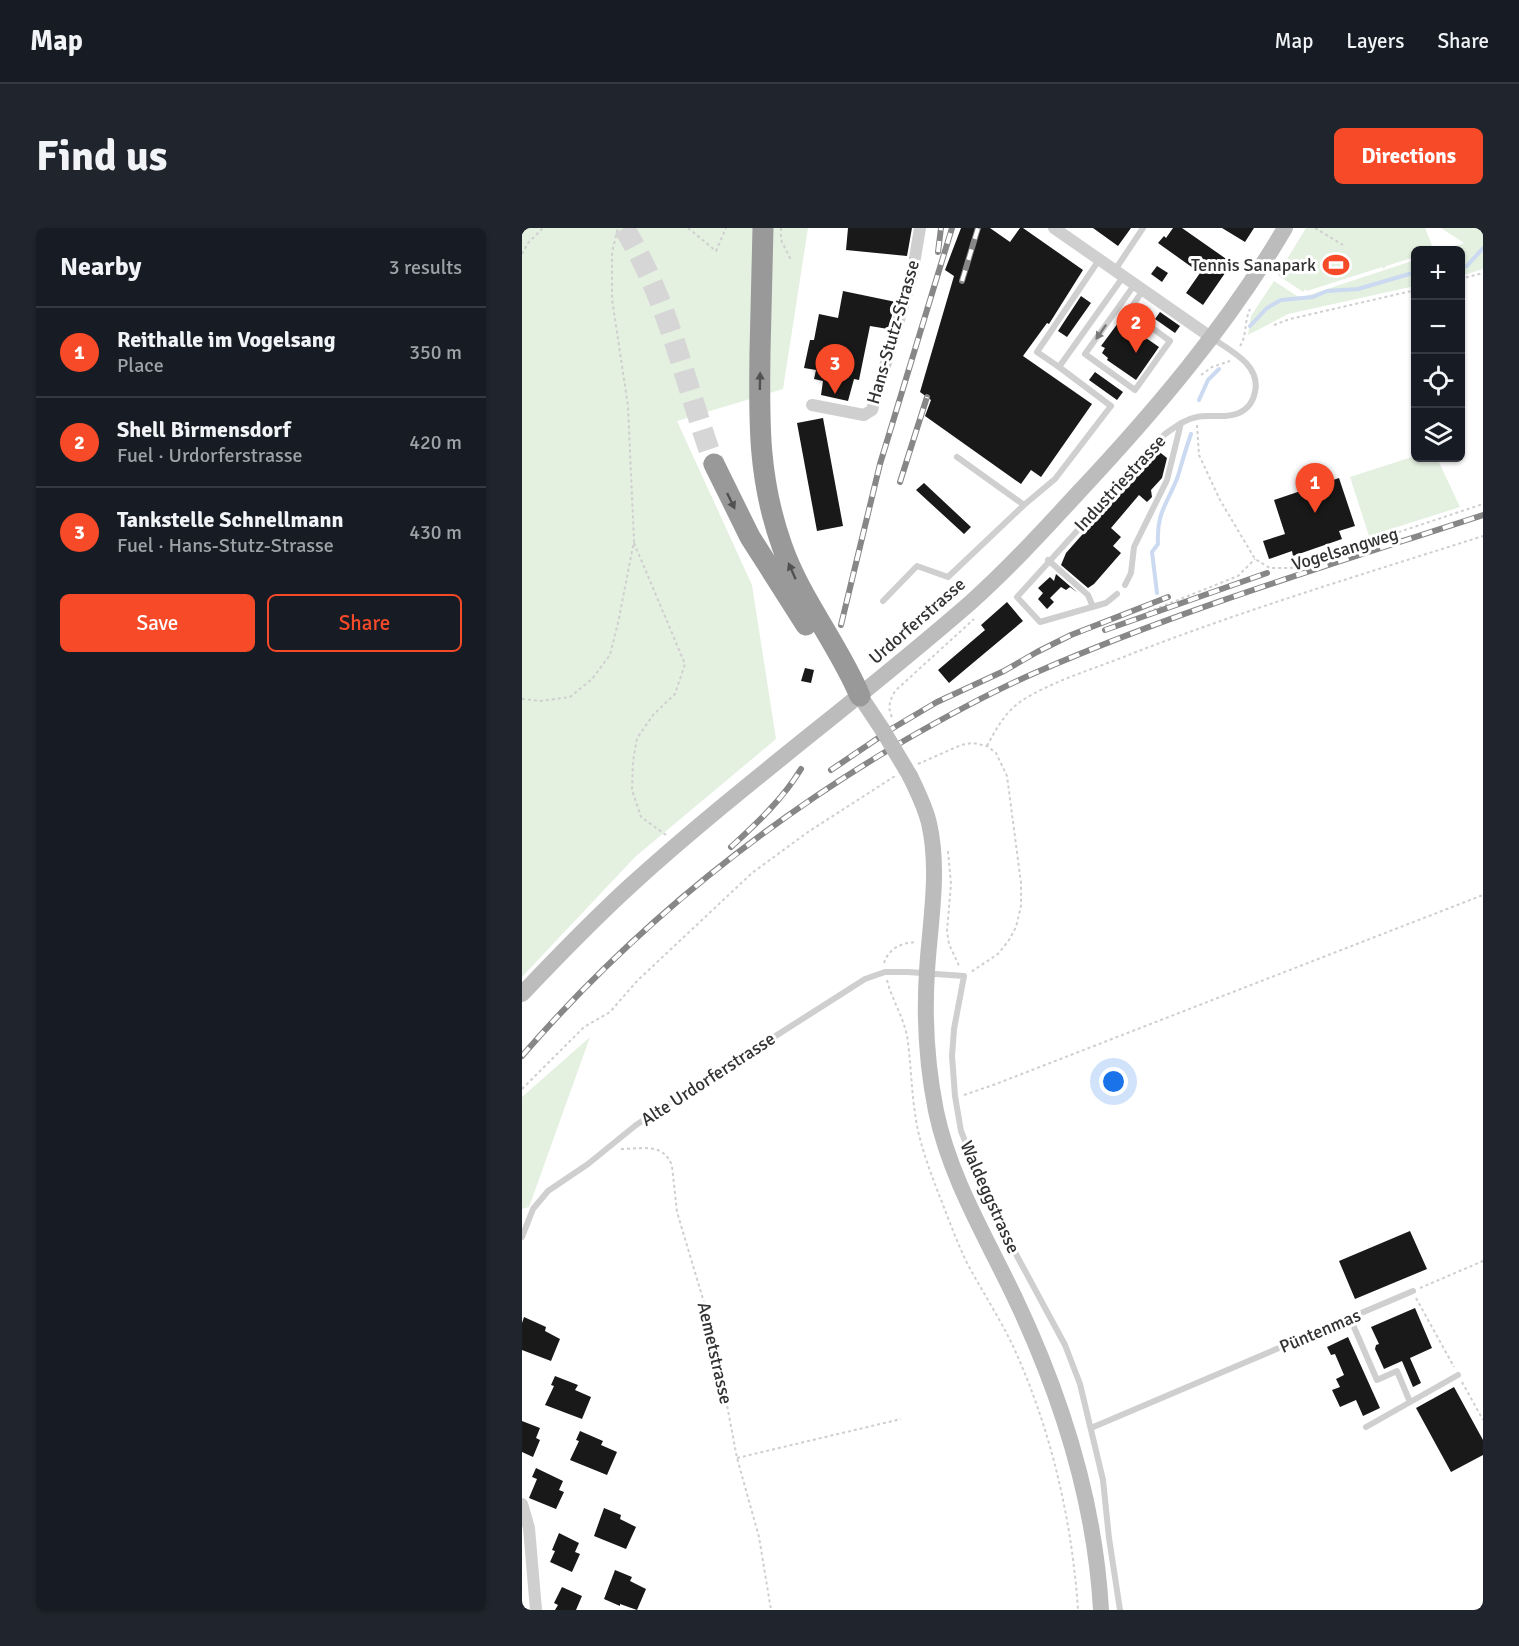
<!DOCTYPE html>
<meta charset="utf-8">
<style>
:root{--surface:#171b24;--page:#20242c;--text:#f1f3f6;--muted:#9ea1a6;--line:#363941;--accent:#f64a28}
body{margin:0;font-family:Signika,sans-serif;background:var(--page);color:var(--text)}
.controls{position:absolute;right:18px;top:18px;display:grid;overflow:hidden;border-radius:9px;box-shadow:0 2px 4px #0004}
.controls button{width:54px;height:54px;display:grid;place-items:center;padding:0;border:0;border-bottom:2px solid var(--line);background:var(--surface);color:var(--text);font:30px sans-serif}
.you{position:absolute;left:592px;top:854px;width:21px;height:21px;margin:-15px;border:4px solid #fff;border-radius:50%;background:#1a73e8;box-shadow:0 0 0 9px #1a73e833}
.badge{display:grid;place-items:center;width:39px;height:39px;border-radius:50%;background:var(--accent);color:#fff;font-size:20px;font-weight:700}
.pin{position:absolute;translate:-50% -50px;filter:drop-shadow(0 2px 3px #0008)}
.pin::after{content:'';position:absolute;top:32px;width:21px;height:18px;background:inherit;clip-path:polygon(0 0,100% 0,50% 100%)}
.list{margin:0;padding:0;list-style:none}
h2{display:flex;justify-content:space-between;align-items:center;height:78px;margin:0;padding:0 24px;font-size:26px}
h2 small{font-size:20px;font-weight:400;color:var(--muted)}
.list li{display:grid;grid-template-columns:39px 1fr auto;gap:18px;align-items:center;box-sizing:border-box;height:90px;padding:0 24px;border-top:2px solid var(--line)}
.list b{display:block;font-size:22px;white-space:nowrap}
.list p{margin:0;font-size:20px;white-space:nowrap;color:var(--muted)}
.list em{font-size:20px;font-style:normal;color:var(--muted)}
.actions{display:flex;gap:12px;padding:18px 24px}
.actions a{flex:1;padding:14px 0;border:2px solid var(--accent);border-radius:9px;text-align:center;font-size:21px;color:var(--accent)}
.actions .main{background:var(--accent);color:#fff}
.icon{flex:none;width:33px;height:33px;fill:none;stroke:currentColor;stroke-width:2;stroke-linecap:round;stroke-linejoin:round}
.map{position:relative;flex:none;width:961px;height:1382px;overflow:hidden;border-radius:9px}
header{display:flex;align-items:center;gap:36px;box-sizing:border-box;height:84px;padding:0 30px;background:var(--surface);border-bottom:2px solid var(--line)}
header strong{font-size:28px}
nav{display:flex;gap:33px;margin-inline-start:auto;font-size:21px}
.intro{display:flex;align-items:center;justify-content:space-between;box-sizing:border-box;height:144px;padding:0 36px}
h1{margin:0;font-size:42px}
.button{padding:15px 27px;border-radius:9px;background:var(--accent);color:#fff;font-size:21px;font-weight:700}
main{display:flex;gap:36px;padding:0 36px}
aside{flex:1;background:var(--surface);border-radius:9px;box-shadow:0 2px 4px #0004}
.map>svg:first-child{display:block}
.green{fill:#e4f0e0}
.lines{fill:none;stroke-linecap:round;stroke-linejoin:round}
.stream{stroke:#cbd9f1;stroke-width:4}
.building{fill:#191919}
.highway-tunnel{stroke:#d6d6d6;stroke-width:21;stroke-dasharray:21 10;stroke-linecap:butt}
.path{stroke:#cfcfcf;stroke-width:2;stroke-dasharray:3 3;stroke-linecap:butt}
.lane{stroke:#cfcfcf;stroke-width:6}
.street{stroke:#cfcfcf;stroke-width:12}
.secondary{stroke:#bcbcbc;stroke-width:16}
.highway{stroke:#999;stroke-width:21}
.rail-casing{stroke:#878787;stroke-width:6}
.rail{stroke:#fff;stroke-width:4;stroke-dasharray:11;stroke-linecap:butt}
.secondary-bridge{stroke:#bcbcbc;stroke-width:16}
.oneway{fill:#797979}
.oneway2{fill:#515151}
.labels{text-anchor:middle;stroke-width:6;stroke-linejoin:round;paint-order:stroke}
.poi-label{font-size:18px;fill:#323232;stroke:#fff;text-anchor:end}
.street-label{font-size:18px;fill:#323232;stroke:#fff}
</style>
<header>
<strong>Map</strong>
<nav><a>Map</a><a>Layers</a><a>Share</a></nav>
</header>
<div class="intro"><h1>Find us</h1><a class="button">Directions</a></div>
<main>
<aside>
<h2>Nearby<small>3 results</small></h2>
<ul class="list">
<li><span class="badge">1</span><div><b>Reithalle im Vogelsang</b><p>Place</p></div><em>350 m</em></li>
<li><span class="badge">2</span><div><b>Shell Birmensdorf</b><p>Fuel · Urdorferstrasse</p></div><em>420 m</em></li>
<li><span class="badge">3</span><div><b>Tankstelle Schnellmann</b><p>Fuel · Hans-Stutz-Strasse</p></div><em>430 m</em></li>
</ul>
<div class="actions"><a class="main">Save</a><a>Share</a></div>
</aside>
<div class="map">
<svg width="961" height="1382" viewBox="0 0 961 1382">
<rect width="100%" height="100%" fill="#fff"/>
<path class="green" d="M0,0H286L261,161L155,193L230,357L254,511L113,629L0,749Z
M784,0H903L912,22H894L893,29L864,38L862,41L860,39L785,63L783,61L781,64L757,48L756,46Z
M919,0H961V41L939,48L938,22H922L942,15Z
M893,32V58L766,86L726,107L729,88L752,53L778,70Z
M893,228L915,230L938,279L847,308L828,249Z
M68,809L7,979L0,981V869Z"/>
<g class="lines">
<path class="stream" d="M938,38H945L961,20
M728,98L745,80L759,72L791,69L805,63L836,61L894,44
M677,172L686,152L697,141
M635,365L630,324L636,316C634,284 646,275 656,248C660,234 664,220 669,206"/>
</g>
<path class="building" d="M326,0H390L385,28L324,22Z
M439,0H468L488,14L498,0H501L561,42L527,96L525,95L501,128L570,176L519,249L509,242L499,256L403,188L409,172L398,164L432,48L423,42Z
M571,0H609L596,18Z
M651,0H660L710,35L681,77L664,65L678,45L636,15L642,8L644,10Z
M700,0H732L723,14Z
M635,38L646,45L640,54L629,46Z
M321,63L374,74L366,101L348,98L337,152L332,151L326,173L299,167L301,153L292,151L294,142L282,140L288,112H292L297,86L316,90Z
M559,68L569,75L545,109L536,103Z
M638,84L658,98L653,105L633,91Z
M596,95L607,101L608,99L637,119L614,152L585,132L586,130L580,125L583,120L579,118Z
M573,144L601,164L595,172L567,152Z
M301,190L321,298L295,303L275,195Z
M635,222L645,230L640,250L629,262L630,269L625,274L617,267L589,300L599,309L591,318L599,325L572,356L566,360L539,337L544,325Z
M817,250L833,298L817,303L820,311L771,328L770,323L747,331L741,313L763,306L752,272Z
M402,255L449,299L442,306L394,262Z
M534,346L556,365L548,359L544,362L539,359L528,370L532,374L525,381L516,371L521,365L516,360L528,349L532,353Z
M485,374L501,393L427,455L416,442L463,402L459,397Z
M283,440L292,442L289,455L279,453Z
M888,1003L905,1041L833,1071L817,1033Z
M893,1080L910,1120L888,1130L899,1155L891,1159L880,1133L862,1141L853,1121L854,1117L857,1116L849,1099Z
M2,1089L24,1099L23,1103L38,1111L29,1133L0,1122V1095Z
M826,1109L858,1180L841,1188L834,1172L818,1179L810,1162L818,1159L814,1151L822,1147L813,1126L809,1127L805,1119Z
M33,1148L56,1157L53,1162L69,1169L60,1191L23,1177L32,1158L29,1157Z
M932,1159L961,1212V1227L929,1244L894,1180Z
M0,1193L18,1200L14,1210L18,1212L11,1229L0,1224Z
M58,1203L81,1213L79,1217L95,1224L85,1247L48,1232L57,1213L54,1212Z
M14,1240L41,1253L37,1262L42,1264L34,1281L7,1270L15,1251L10,1249Z
M82,1280L99,1287L98,1291L114,1299L104,1321L72,1308Z
M37,1305L57,1315L53,1324L58,1326L50,1344L28,1334L33,1323L30,1322Z
M93,1342L110,1349L108,1353L124,1361L115,1382L98,1376V1378L82,1371Z
M40,1359L60,1368L54,1382H33L36,1377L32,1375Z"/>
<g class="lines">
<path class="highway-tunnel" d="M102,0C147,73 163,156 192,236"/>
<path class="path" d="M166,0L194,23L204,0
M259,0V12L269,32
M793,0L821,17
M0,26L6,15L21,0
M938,51L961,45
M752,97L768,91L894,62
M718,118C725,108 722,94 728,81
M679,147L690,139L708,133
M675,197L677,227L698,272L733,331L748,340H769L961,276
M112,315L163,436L153,466L132,486L115,510L111,533L110,562L119,589L144,607
M626,384L716,348L733,331
M0,471L19,473L48,469L70,451L88,427L96,395L112,313L106,178L90,71V24L96,0
M370,489C365,479 368,472 373,463L452,391
M465,518C475,499 485,481 504,470C538,450 578,439 614,424C728,380 845,345 961,308
M396,536L439,517L451,515L465,518L474,525L485,548L499,655V678L494,699L487,712L476,726L449,744
M426,623L429,656L425,703L427,716L438,740
M362,735C367,720 379,715 394,714
M365,752C370,772 381,788 385,808C389,833 389,859 393,885C396,910 405,935 414,959C424,984 433,1010 445,1035C460,1063 477,1089 491,1118C529,1201 550,1292 556,1382
M0,861L62,799L88,784L115,753L230,645L286,604L373,548
M442,867L474,856L961,667
M99,921C119,921 142,914 150,938L155,984L192,1108L215,1230L237,1309L249,1382
M898,1060L961,1033
M894,1070L932,1139
M940,1154L961,1192
M215,1230L379,1191"/>
<path class="lane" d="M577,32L515,124L537,139L601,49
M593,42L621,0
M613,56L563,126L613,162L648,113L607,83L621,62
M435,229L502,277
M526,332L566,367L571,379
M603,357L609,345L612,319L645,252L659,195
M595,366L584,375L518,394L495,369L643,206C653,199 663,191 675,189C689,186 703,191 717,185C726,181 731,174 733,164C739,137 709,123 690,110
M361,373L395,338L426,349L502,277L533,251L589,178L537,139
M0,1009L11,981L26,963L66,936L114,897L343,751L363,744H386L442,748L432,801L430,828L433,868L439,903L474,989L543,1117L558,1156L581,1252L587,1310L598,1382
M828,1090L855,1152L875,1143L888,1174
M844,1199L936,1147
M569,1200L891,1063"/>
<path class="street" d="M532,0L690,110
M290,177L342,187L350,182L390,48L398,0
M0,1276L7,1300L14,1382"/>
<path class="secondary" d="M338,468L360,501
M388,548C395,563 403,578 407,595C418,643 408,694 405,743C402,789 405,838 414,883C428,950 464,1009 493,1070C539,1167 573,1274 579,1382
M0,766C35,729 71,692 108,658C217,559 337,472 448,375C486,341 521,303 555,266C632,184 706,97 763,0"/>
<path class="highway" d="M241,0C240,41 239,82 238,124C237,193 236,251 260,318C279,372 316,416 338,468
M192,236L228,309L284,397"/>
<g class="rail-casing">
<path id="rail" d="M416,24L419,0
M440,53L456,0
M378,254L405,169
M319,397L358,236L430,0
M583,402L745,345
M309,542L371,500L415,474L482,443L515,424L549,407L646,369
M209,619C235,595 260,572 279,541
M0,828C109,702 241,595 385,511C427,487 471,463 515,444C660,381 811,336 961,287"/>
</g>
<use href="#rail" class="rail"/>
<path class="secondary-bridge" d="M360,501L388,548"/>
</g>
<defs><path id="oneway-solid" d="M-6-.8H1V-3.2L6.5 0L1 3.2V.8H-6Z" transform="scale(1.5)"/></defs>
<use class="oneway" href="#oneway-solid" transform="translate(579 104) rotate(125)"/>
<g class="oneway2">
<use href="#oneway-solid" transform="translate(238 153) rotate(-89)"/>
<use href="#oneway-solid" transform="translate(209 273) rotate(64)"/>
<use href="#oneway-solid" transform="translate(270 343) rotate(-114)"/>
</g>
<defs>
<g id="stadium-bare" transform="scale(2.07)"><path d="M0-5a6.5 5 0 1 0 0 10a6.5 5 0 1 0 0-10ZM-3.5-1.8h7v3.6h-7Z" fill="#f64a28" stroke="#fff" stroke-width="2.5" paint-order="stroke"/></g>
</defs>
<g fill-rule="evenodd">
<use href="#stadium-bare" x="814" y="37"/>
</g>
<g class="labels">
<g class="poi-label">
<text x="794" y="43">Tennis Sanapark</text>
</g>
<g class="street-label">
<text transform="translate(371 104) rotate(-74)" y="6">Hans-Stutz-Strasse</text>
<text transform="translate(598 255) rotate(-47)" y="6">Industriestrasse</text>
<text transform="translate(823 321) rotate(-17)" y="6">Vogelsangweg</text>
<text transform="translate(395 393) rotate(-41)" y="6">Urdorferstrasse</text>
<text transform="translate(186 851) rotate(-33)" y="6">Alte Urdorferstrasse</text>
<text transform="translate(468 969) rotate(66)" y="6">Waldeggstrasse</text>
<text transform="translate(798 1103) rotate(-23)" y="6">Püntenmas</text>
<text transform="translate(193 1125) rotate(77)" y="6">Aemetstrasse</text>
</g>
</g>
</svg>
<div class="controls">
<button>+</button>
<button>−</button>
<button><svg class="icon" aria-label="locate" viewBox="0 0 24 24"><circle cx="12" cy="12" r="6"/><path d="M12 2v4M12 18v4M2 12h4M18 12h4"/></svg></button>
<button><svg class="icon" aria-label="layers" viewBox="0 0 24 24"><path d="M12 4l9 5-9 5-9-5zM3 14l9 5 9-5"/></svg></button>
</div>
<div class="you"></div>
<div class="pin badge" style="left:793px;top:285px">1</div>
<div class="pin badge" style="left:614px;top:125px">2</div>
<div class="pin badge" style="left:313px;top:166px">3</div>
</div>
</main>
